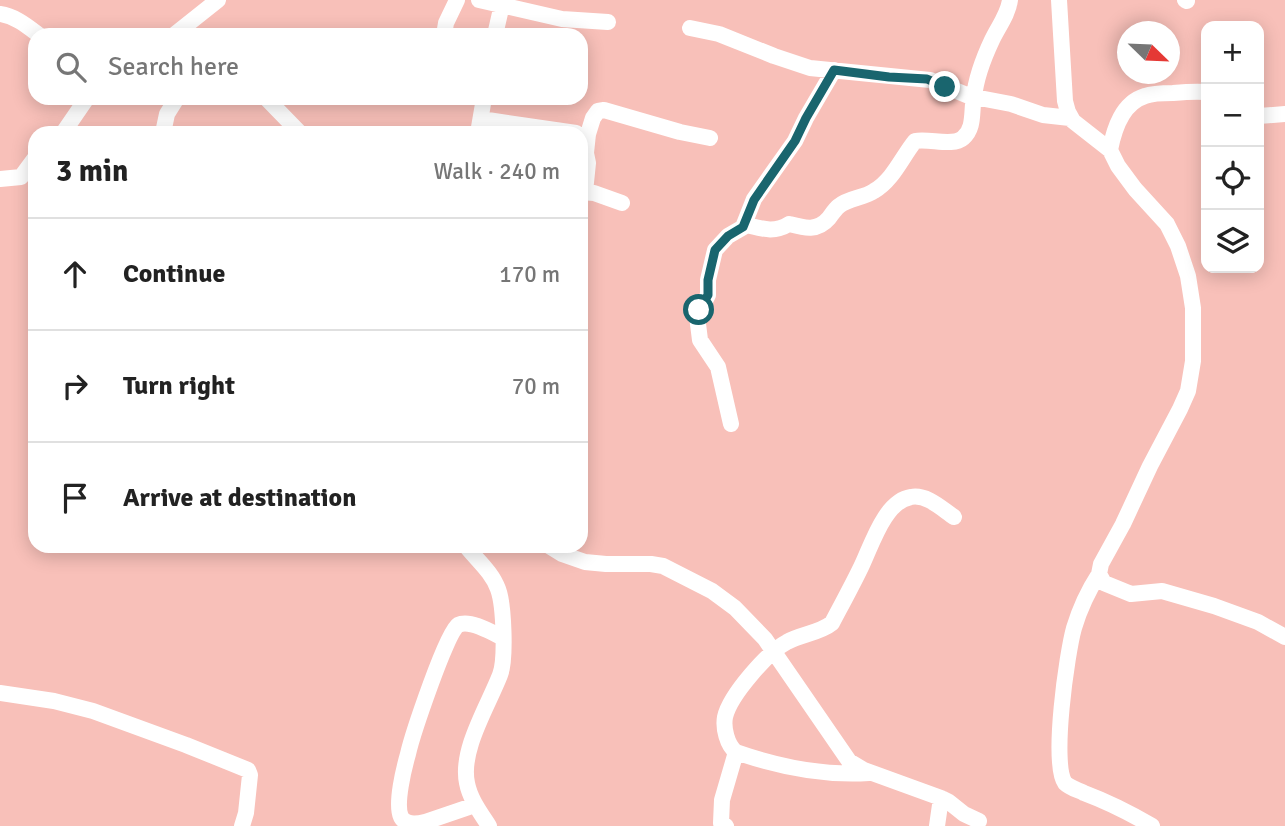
<!DOCTYPE html>
<meta charset="utf-8">
<style>
:root{--surface:#fff;--page:#f2f2f2;--text:#222;--muted:#767676;--line:#e0e0e0}
body{margin:0;font-family:Signika,sans-serif;background:var(--page);color:var(--text)}
.controls{position:absolute;right:21px;top:21px;display:grid;overflow:hidden;border-radius:14px;box-shadow:0 4px 18px #0003}
.controls button{width:63px;height:63px;display:grid;place-items:center;padding:0;border:0;border-bottom:2px solid var(--line);background:var(--surface);color:var(--text);font:35px sans-serif}
.compass{position:absolute;left:1117px;top:21px;width:63px;height:63px;border-radius:50%;background:var(--surface);box-shadow:0 4px 18px #0003;rotate:113deg}
.stop{position:absolute;width:21px;height:21px;margin:-16px;border:5px solid #19656e;border-radius:50%;background:#fff}
.stop.end{background:#19656e;border-color:#fff;box-shadow:0 2px 7px #0008}
.list{margin:0;padding:0;list-style:none}
h2{display:flex;justify-content:space-between;align-items:center;height:91px;margin:0;padding:0 28px;font-size:30px}
h2 small{font-size:23px;font-weight:400;color:var(--muted)}
.list li{display:grid;grid-template-columns:46px 1fr auto;gap:21px;align-items:center;box-sizing:border-box;height:112px;padding:0 28px;border-top:2px solid var(--line)}
.list b{display:block;font-size:26px;white-space:nowrap}
.list em{font-size:23px;font-style:normal;color:var(--muted)}
.icon{flex:none;width:38px;height:38px;fill:none;stroke:currentColor;stroke-width:2;stroke-linecap:round;stroke-linejoin:round}
.map{position:relative;flex:none;width:1285px;height:826px;overflow:hidden}
.search{position:absolute;background:var(--surface);box-shadow:0 4px 18px #0003;left:28px;top:28px;width:560px;height:77px;display:flex;align-items:center;gap:18px;box-sizing:border-box;padding:0 24px;border-radius:21px;color:var(--muted);font-size:26px}
.panel{position:absolute;background:var(--surface);box-shadow:0 4px 18px #0003;left:28px;top:126px;width:560px;height:427px;border-radius:21px}
.map>svg:first-child{display:block}
.lines{fill:none;stroke-linecap:round;stroke-linejoin:round}
.minor{stroke:#fff;stroke-width:16}
.route{stroke:#19656e;stroke-width:9}
</style>
<div class="map">
<svg width="1285" height="826" viewBox="0 0 1285 826">
<rect width="100%" height="100%" fill="#f8c0b9"/>
<g class="lines">
<path class="minor" d="M479,0L562,19L608,22
M1059,0L1065,101L1068,112L1073,121L1110,150L1118,166L1135,189L1167,224L1178,246L1188,276L1193,308V361L1188,391L1180,409L1150,466L1123,524L1101,564L1099,574L1104,583L1131,594L1162,591L1214,606L1258,622L1285,637
M1185,0L1187,1
M0,14C15,16 27,26 39,35
M690,28L719,34L774,56L810,68L930,80L969,96L1011,104L1043,115L1070,118
M174,35L218,0
M444,35L446,23L457,0
M495,35L503,0
M266,98L300,133
M1259,116L1285,114
M481,119L576,133
M63,133L87,98
M163,133L167,114L177,98
M478,133L484,98
M1110,150C1114,129 1122,103 1145,96C1153,93 1164,93 1173,93C1184,92 1195,91 1206,92
M0,179L21,177L35,158
M581,192L594,193L622,203
M585,192L588,163L586,153L588,134L593,118L598,111L604,110L680,132L710,138
M743,227L754,199L795,141L806,118L834,70
M731,424L718,367L700,340L697,316L708,295V280L715,250L728,236L747,225C763,229 774,233 789,224C804,228 817,232 829,218C832,214 835,209 839,206C848,198 864,198 874,191C893,180 902,157 915,141C929,138 953,147 963,138C975,128 971,111 974,97C976,78 984,57 992,40C998,27 1008,15 1010,0
M466,546C477,560 492,572 498,589C504,605 506,660 500,675C488,706 460,750 467,783C470,799 480,812 489,826
M549,546L562,554L585,562L606,564H651L663,566L712,591L735,608L765,639L849,761L864,770L941,798L949,802L964,814L979,821
M1099,574C1088,591 1080,608 1074,628C1067,653 1051,764 1065,783C1070,788 1078,790 1084,793C1108,802 1130,813 1152,826
M0,693L54,701L93,711L186,745L248,770L250,775L246,813L242,826
M869,773C824,776 779,767 736,752C727,745 723,728 725,717C730,695 768,652 787,642C801,634 820,633 832,623C842,604 853,584 862,565C872,544 885,501 911,497C927,494 942,509 954,517
M475,805L425,822C417,824 406,826 401,817C395,804 404,768 408,754C412,736 447,631 458,625C470,619 493,633 503,638
M726,826L721,823L722,800L736,752
M937,826L941,798"/>
</g>
<g class="lines">
<path class="route" d="M699,310L708,295V280L715,250L728,236L743,227L754,200L795,141L806,118L834,70L889,77L927,79L945,87"/>
</g>
</svg>
<div class="controls">
<button>+</button>
<button>−</button>
<button><svg class="icon" aria-label="locate" viewBox="0 0 24 24"><circle cx="12" cy="12" r="6"/><path d="M12 2v4M12 18v4M2 12h4M18 12h4"/></svg></button>
<button><svg class="icon" aria-label="layers" viewBox="0 0 24 24"><path d="M12 4l9 5-9 5-9-5zM3 14l9 5 9-5"/></svg></button>
</div>
<svg class="compass" viewBox="-18 -18 36 36"><path d="M0-13l5 13h-10z" fill="#e53935"/><path d="M0 13l5-13h-10z" fill="#767676"/></svg>
<div class="stop" style="left:699px;top:310px"></div>
<div class="stop end" style="left:945px;top:87px"></div>
<div class="search"><svg class="icon" aria-label="search" viewBox="0 0 24 24"><circle cx="10" cy="10" r="6"/><path d="M15 15l6 6"/></svg>Search here</div>
<section class="panel">
<h2>3 min<small>Walk · 240 m</small></h2>
<ul class="list">
<li><svg class="icon" aria-label="ahead" viewBox="0 0 24 24"><path d="M12 20V5M6 11l6-6 6 6"/></svg><div><b>Continue</b></div><em>170 m</em></li>
<li><svg class="icon" aria-label="right" viewBox="0 0 24 24"><path d="M7 20v-9h11M14 6l5 5-5 5"/></svg><div><b>Turn right</b></div><em>70 m</em></li>
<li><svg class="icon" aria-label="arrive" viewBox="0 0 24 24"><path d="M6 21V4h12l-3 4 3 4H6"/></svg><div><b>Arrive at destination</b></div></li>
</ul>
</section>
</div>
